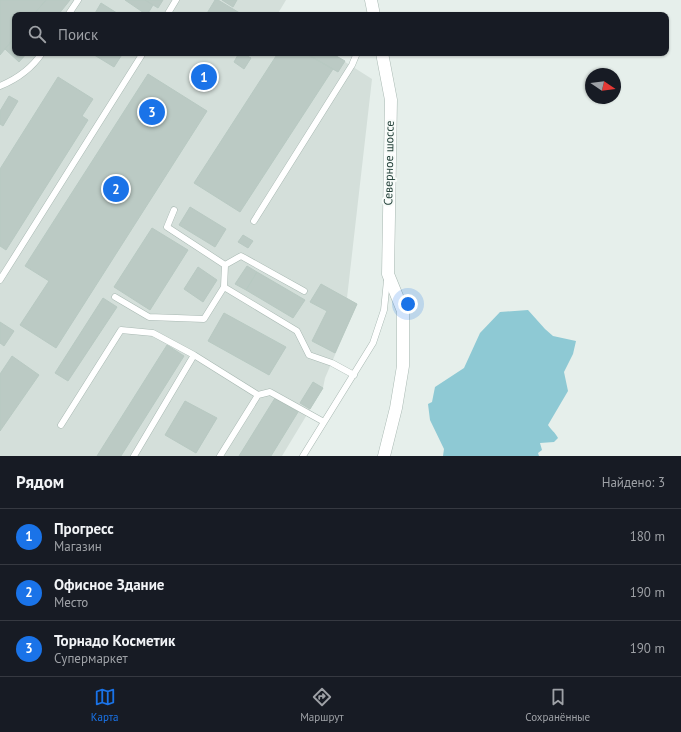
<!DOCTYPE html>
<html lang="ru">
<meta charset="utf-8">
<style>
:root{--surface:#171b24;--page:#242831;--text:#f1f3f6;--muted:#9ea1a6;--line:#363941;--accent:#1a73e8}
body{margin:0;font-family:"PT Sans",sans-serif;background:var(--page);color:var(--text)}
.compass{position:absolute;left:585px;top:68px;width:36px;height:36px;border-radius:50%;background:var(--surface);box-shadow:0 1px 3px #0004;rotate:103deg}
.you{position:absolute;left:408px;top:304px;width:14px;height:14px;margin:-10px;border:3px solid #fff;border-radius:50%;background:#1a73e8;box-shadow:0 0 0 6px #1a73e833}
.badge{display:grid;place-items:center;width:26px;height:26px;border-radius:50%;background:var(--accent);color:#fff;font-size:13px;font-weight:700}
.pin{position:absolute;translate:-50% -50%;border:2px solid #fff;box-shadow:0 1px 4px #0006}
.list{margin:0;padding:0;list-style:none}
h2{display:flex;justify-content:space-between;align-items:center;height:52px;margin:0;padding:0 16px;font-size:17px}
h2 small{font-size:13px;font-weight:400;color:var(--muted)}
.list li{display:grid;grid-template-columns:26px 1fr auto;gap:12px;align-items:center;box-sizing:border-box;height:56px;padding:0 16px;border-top:1px solid var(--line)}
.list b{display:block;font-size:15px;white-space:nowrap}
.list p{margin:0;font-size:13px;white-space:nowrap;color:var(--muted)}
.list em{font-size:13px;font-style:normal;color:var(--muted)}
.icon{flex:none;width:22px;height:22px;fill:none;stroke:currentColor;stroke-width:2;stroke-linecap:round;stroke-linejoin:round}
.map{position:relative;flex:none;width:681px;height:456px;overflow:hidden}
.search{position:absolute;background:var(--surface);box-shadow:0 1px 3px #0004;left:12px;right:12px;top:12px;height:44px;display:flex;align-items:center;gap:10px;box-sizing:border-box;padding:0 14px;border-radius:8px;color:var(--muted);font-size:15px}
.sheet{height:220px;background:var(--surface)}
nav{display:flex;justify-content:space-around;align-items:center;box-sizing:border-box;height:56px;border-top:1px solid var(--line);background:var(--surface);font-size:11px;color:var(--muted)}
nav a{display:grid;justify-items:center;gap:2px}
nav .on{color:var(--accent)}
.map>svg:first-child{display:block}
.built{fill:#d4dfda}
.water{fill:#8ec9d4}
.building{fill:#bbcac4;stroke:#b8c9c2}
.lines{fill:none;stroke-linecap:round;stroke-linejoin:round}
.lane-casing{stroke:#a8b8b2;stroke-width:7}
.street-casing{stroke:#a8b8b2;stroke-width:13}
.lane{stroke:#fff;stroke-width:6}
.street{stroke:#fff;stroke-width:12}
.labels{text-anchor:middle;stroke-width:4;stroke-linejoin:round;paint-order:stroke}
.street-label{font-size:12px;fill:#24423a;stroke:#f7fbf9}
</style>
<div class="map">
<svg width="681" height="456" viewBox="0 0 681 456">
<rect width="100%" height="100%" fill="#e6efeb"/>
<path class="built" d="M0,0H286L277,15H15V53H331L372,79L347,298L357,304L325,378L323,388L282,456H0Z"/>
<path class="water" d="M528,310L545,329L553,336L576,341L573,354L564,372L568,391L548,425C551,430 555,432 558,438L554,442L540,443L542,450L538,453L539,456H443L444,449L430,420L428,404L432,402L435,387L464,368L480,333L500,312Z"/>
<path class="building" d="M0,0H46L33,15H15V37L0,55Z
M46,0H70L58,15H33Z
M125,0H145L153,5L147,15Z
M145,0H163L158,8Z
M215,0H218L243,15H206Z
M222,0H237L233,7Z
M101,3L120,15H94Z
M15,37V53H27L19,62L5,49Z
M91,53H123L114,67Z
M239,53H242L251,58L244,69L234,62Z
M278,53H305L333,69L240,212L194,183Z
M305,53H331L345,61L338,72Z
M202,69L218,78L211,90L195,80Z
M148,74L207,111L56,348L20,325L49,281L25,266Z
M58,77L93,99L82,116L88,120L6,250L0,246V169Z
M9,96L18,101L3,126L0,124V111Z
M190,207L226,229L215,247L179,225Z
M152,228L188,250L150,310L114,287Z
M243,235L253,241L248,248L238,242Z
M247,266L257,272L246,290L235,284Z
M198,267L217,280L203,302L184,289Z
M257,272L305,300L293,318L246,290Z
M321,284L357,304L335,353L312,341L327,311L310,302Z
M103,298L117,307L68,381L55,373Z
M224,313L286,347L269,375L208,341Z
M0,322L14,331L4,346L0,343Z
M167,345L184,356L121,456H97Z
M12,356L39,375L0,431V374Z
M313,382L323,388L310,409L300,403Z
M275,398L298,412L271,456H239Z
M185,401L217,418L196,453L165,435Z"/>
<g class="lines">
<g class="lane-casing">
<path id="lane" d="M68,15L78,0
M167,15L176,0
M0,86C17,79 32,68 42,53
M174,210L167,227L225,265
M254,221L352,65L357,53
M0,280L143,53
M224,287L225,265L241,256L304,291
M115,297L149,317L204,319L224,287L297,331L309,355L332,363L354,375
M61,425L121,330L153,333L194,355L258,395L270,392L324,422
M134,456L194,355
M220,456L258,395
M303,456L373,343L384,310L387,280"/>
</g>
<g class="street-casing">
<path id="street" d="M371,0L374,15
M382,53L391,100L388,274L403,311V366L396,408L384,456"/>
</g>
<use href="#lane" class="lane"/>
<use href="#street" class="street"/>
</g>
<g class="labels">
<g class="street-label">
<text transform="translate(389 163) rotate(-89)" y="4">Северное шоссе</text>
</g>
</g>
</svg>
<svg class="compass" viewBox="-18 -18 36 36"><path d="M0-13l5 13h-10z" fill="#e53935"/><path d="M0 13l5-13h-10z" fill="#9ea1a6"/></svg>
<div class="you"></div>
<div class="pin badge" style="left:204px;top:77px">1</div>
<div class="pin badge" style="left:116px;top:189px">2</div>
<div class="pin badge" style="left:152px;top:112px">3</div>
<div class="search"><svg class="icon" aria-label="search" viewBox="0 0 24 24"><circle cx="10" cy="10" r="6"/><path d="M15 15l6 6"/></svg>Поиск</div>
</div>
<section class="sheet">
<h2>Рядом<small>Найдено: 3</small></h2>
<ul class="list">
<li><span class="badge">1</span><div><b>Прогресс</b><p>Магазин</p></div><em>180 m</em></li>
<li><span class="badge">2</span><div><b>Офисное Здание</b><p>Место</p></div><em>190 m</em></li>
<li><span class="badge">3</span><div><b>Торнадо Косметик</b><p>Супермаркет</p></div><em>190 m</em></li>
</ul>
</section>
<nav>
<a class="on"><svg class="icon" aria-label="map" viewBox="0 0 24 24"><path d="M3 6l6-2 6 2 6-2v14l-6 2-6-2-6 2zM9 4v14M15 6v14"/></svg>Карта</a>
<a><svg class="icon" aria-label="directions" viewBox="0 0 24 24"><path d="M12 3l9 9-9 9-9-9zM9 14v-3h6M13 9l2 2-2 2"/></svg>Маршрут</a>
<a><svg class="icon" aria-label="saved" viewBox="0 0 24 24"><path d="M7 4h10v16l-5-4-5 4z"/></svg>Сохранённые</a>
</nav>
